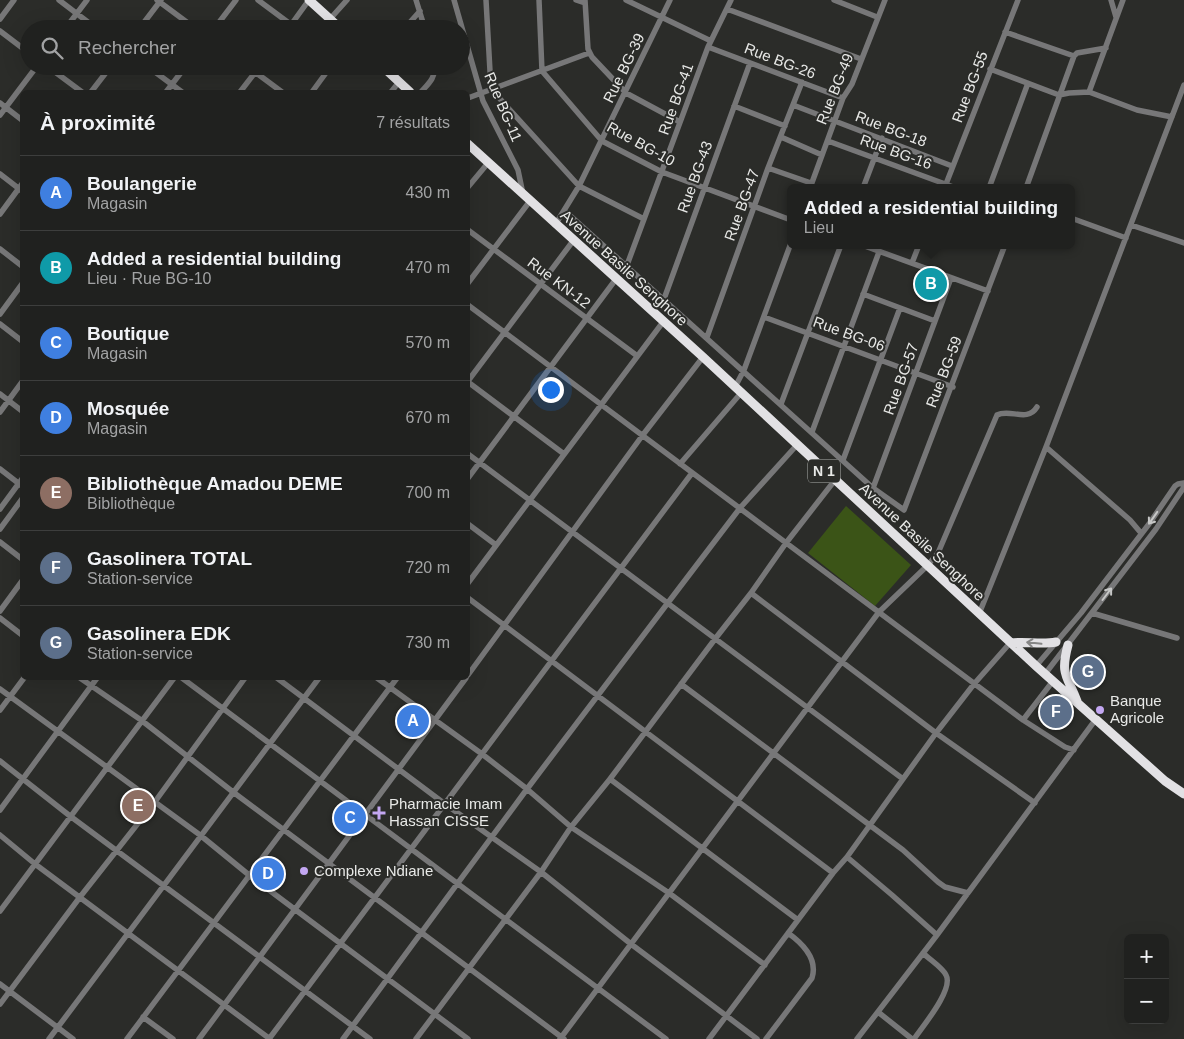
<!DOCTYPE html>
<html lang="fr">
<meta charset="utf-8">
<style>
:root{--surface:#20211f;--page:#282928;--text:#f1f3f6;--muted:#a2a3a4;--line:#3d3e3d;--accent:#8bbbb9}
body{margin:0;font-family:Helvetica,sans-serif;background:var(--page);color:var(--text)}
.controls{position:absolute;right:15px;bottom:15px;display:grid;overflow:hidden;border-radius:8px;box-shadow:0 5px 20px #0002}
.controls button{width:45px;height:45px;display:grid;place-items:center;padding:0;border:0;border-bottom:1px solid var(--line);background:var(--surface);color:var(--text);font:25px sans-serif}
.you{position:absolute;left:550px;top:389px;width:18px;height:18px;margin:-12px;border:4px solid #fff;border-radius:50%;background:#1a73e8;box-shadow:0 0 0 8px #1a73e833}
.badge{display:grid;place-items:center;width:32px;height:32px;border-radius:50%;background:var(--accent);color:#fff;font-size:16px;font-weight:700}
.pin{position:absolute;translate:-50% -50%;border:2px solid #fff;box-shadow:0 1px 5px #0006}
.popup{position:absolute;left:787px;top:184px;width:288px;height:65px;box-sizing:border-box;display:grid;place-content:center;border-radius:8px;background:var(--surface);filter:drop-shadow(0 1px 4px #0005);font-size:16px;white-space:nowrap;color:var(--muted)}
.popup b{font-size:19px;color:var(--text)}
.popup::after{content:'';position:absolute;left:50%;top:100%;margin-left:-10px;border:10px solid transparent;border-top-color:var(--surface)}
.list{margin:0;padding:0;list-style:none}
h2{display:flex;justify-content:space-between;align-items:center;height:65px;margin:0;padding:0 20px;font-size:21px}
h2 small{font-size:16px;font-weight:400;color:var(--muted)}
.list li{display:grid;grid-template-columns:32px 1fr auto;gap:15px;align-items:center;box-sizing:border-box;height:75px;padding:0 20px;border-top:1px solid var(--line)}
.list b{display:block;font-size:19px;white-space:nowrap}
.list p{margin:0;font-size:16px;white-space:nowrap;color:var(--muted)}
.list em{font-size:16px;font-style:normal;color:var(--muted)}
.icon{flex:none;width:28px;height:28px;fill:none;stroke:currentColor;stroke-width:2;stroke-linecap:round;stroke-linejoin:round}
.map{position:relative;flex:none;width:1184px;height:1039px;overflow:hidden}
.search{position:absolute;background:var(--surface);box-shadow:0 5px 20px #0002;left:20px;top:20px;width:450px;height:55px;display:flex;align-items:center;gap:12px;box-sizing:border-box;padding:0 18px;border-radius:28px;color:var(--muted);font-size:19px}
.panel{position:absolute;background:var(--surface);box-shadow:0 5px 20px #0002;left:20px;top:90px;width:450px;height:590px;border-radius:8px}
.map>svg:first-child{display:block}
.green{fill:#3b5417}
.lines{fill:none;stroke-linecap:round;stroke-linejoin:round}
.minor{stroke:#777778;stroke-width:5.5}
.highway{stroke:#e2e1e4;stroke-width:9}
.oneway{stroke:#c6c7c6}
.oneway2{stroke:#868686}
.poi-dot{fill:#c3a7f2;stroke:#2b2c29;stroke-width:2}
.labels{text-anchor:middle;stroke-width:4;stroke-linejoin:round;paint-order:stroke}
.shield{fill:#2b2c29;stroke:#afb0ae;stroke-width:1}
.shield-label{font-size:14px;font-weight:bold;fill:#e8e9e7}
.street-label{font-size:15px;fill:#e8e9e7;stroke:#2b2c29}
.poi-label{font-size:15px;fill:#e8e9e7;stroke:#2b2c29;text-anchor:start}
</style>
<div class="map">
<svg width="1184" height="1039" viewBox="0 0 1184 1039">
<rect width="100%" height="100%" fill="#2b2c29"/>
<path class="green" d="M846,506L911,565L875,606L808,553Z"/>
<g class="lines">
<path class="minor" d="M59,0L97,29
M157,0L196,29
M258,0L297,29
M416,0L425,29
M454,0L483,101L518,170L523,194
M486,0L491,89L579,186L644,219
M539,0L542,71L602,141L662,172L791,220
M576,0L585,3
M585,0L588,49L592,57L626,93L680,122
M626,0L711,41
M834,0L877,17
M1111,0L1116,17
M727,9L861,59
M0,19L14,0
M330,19L347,0
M65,29L87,0
M139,29L161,0
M214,29L236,0
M288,29L309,0
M404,29L420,11
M0,31L29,53
M1005,32L1074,56L1077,53L1106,48
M708,47L843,98
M47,66L82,92
M147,66L182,92
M247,66L282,92
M990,69L1059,95L1069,93L1089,92L1137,110L1172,117
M91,92L111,66
M166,92L186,66
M240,92L260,66
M312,92L331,66
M391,92L399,82
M421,92C428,84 436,78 434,66
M1089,92L1123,0
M468,98L589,53
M0,103L22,120
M793,105L952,166
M734,106L785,126
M0,115L37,66
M781,137L822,155
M828,141L956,188
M768,168L811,183
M0,174L22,191
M946,184L1018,0
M468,187L488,163
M810,188L843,98L852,84L885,0
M863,188L882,138
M989,188L1028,83
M1026,188L1074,56
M565,211L873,488L904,510L1005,245
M0,214L22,184
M1071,218L1126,238
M555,225L579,186L670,0
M1131,225L1184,243
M468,230L636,355
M862,245L988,291
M0,249L22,266
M912,263L919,245
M627,265L708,47L731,0
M468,283L530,201
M863,294L935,321
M664,299L750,63
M468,305L1023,720L1065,747L1074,750
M0,314L22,284
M764,317L953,387
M0,324L22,341
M707,337L768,168L802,82
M468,381L573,241
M468,382L564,454
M735,387L744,370L791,243
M0,394L22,411
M781,404L841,245
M0,412L22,382
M812,432L879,252
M1046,447L1130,520L1141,533
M468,454L903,779
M843,460L900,308
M680,464L741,393
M0,469L22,486
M468,478L616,279
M873,488L951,278
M0,509L22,479
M468,524L496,545
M0,529L22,499
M0,542L22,559
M468,583L663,322
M751,593L936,733L1035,803
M468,598L833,873
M0,611L22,581
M1092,613L1177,638
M979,614L1046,447L1184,85
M0,618L22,635
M1036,666L1081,613L1149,524L1175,486L1178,484L1184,483
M1045,674L1156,529L1184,487
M468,675L642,436L703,357
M80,678L141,720L233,792L564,1039
M182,678L666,1039
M277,678L445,804L541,872L631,944L757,1039
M377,678L482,754L527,789L571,827L669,893L765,965
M681,684L903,850L938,882L945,887L968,893
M0,689L200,835L249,875L468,1039
M0,710L24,678
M1023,720L1053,681
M0,761L70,816L370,1039
M610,779L798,920
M0,810L97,678
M0,835L35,864L270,1039
M847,857L892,895L937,935
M0,911L174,678
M0,984L73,1039
M0,1004L80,897L154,803L245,678
M878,1012L912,1039
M143,1017L173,1039
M49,1039L319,678
M127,1039L397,678
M199,1039L466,678
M269,1039L692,473
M343,1039L527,789L667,604L740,508L796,446
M416,1039L541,872L571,827L610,779L715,639L751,593L786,543L835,480
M560,1039L879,612L927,566L938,553L997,415C1010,408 1027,423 1037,407
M709,1039L833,873L847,857L936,733L974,684L1010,643
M766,1039L812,978C818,959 802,943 788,933
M857,1039L937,935L1096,719
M914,1039C923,1026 954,989 946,975C942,967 930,960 923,953"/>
<path class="highway" d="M309,0L341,29
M382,66L410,92
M468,144L703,357L1036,666L1165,781L1184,794
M1011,643C1026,641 1041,645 1056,642
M1068,645C1060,675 1067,675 1077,701"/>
</g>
<defs><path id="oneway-shaft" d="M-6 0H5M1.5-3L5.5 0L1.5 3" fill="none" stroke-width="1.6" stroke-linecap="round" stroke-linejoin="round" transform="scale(1.25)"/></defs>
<g class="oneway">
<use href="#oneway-shaft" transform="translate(1153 518) rotate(125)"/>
<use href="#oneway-shaft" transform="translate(1107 594) rotate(-53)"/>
</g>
<use class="oneway2" href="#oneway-shaft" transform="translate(1034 643) rotate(-174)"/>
<g class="poi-dot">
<circle cx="1100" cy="710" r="5"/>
<path d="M376.5 805.5h5v5h5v5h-5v5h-5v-5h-5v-5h5z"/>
<circle cx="304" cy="871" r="5"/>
</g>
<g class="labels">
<rect class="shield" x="808" y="459.5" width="32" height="23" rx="4"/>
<g class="shield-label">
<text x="824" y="476">N 1</text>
</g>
<g class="street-label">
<text transform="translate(780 61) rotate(21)" y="5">Rue BG-26</text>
<text transform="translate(624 68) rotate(-64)" y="5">Rue BG-39</text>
<text transform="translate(970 87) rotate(-69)" y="5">Rue BG-55</text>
<text transform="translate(835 89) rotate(-68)" y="5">Rue BG-49</text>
<text transform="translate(676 99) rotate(-70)" y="5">Rue BG-41</text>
<text transform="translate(503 107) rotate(67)" y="5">Rue BG-11</text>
<text transform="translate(891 129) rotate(21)" y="5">Rue BG-18</text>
<text transform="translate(641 144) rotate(29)" y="5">Rue BG-10</text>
<text transform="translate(896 152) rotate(20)" y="5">Rue BG-16</text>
<text transform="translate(695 177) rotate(-70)" y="5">Rue BG-43</text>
<text transform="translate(742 205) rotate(-70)" y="5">Rue BG-47</text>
<text transform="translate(624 268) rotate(42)" y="5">Avenue Basile Senghore</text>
<text transform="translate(559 283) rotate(37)" y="5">Rue KN-12</text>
<text transform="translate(849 334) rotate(20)" y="5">Rue BG-06</text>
<text transform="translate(944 372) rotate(-69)" y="5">Rue BG-59</text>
<text transform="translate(901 379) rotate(-70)" y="5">Rue BG-57</text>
<text transform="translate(922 542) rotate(43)" y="5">Avenue Basile Senghore</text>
</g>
<g class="poi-label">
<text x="1110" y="706">Banque<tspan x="1110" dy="17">Agricole</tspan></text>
<text x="389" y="809">Pharmacie Imam<tspan x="389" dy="17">Hassan CISSE</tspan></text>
<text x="314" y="876">Complexe Ndiane</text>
</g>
</g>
</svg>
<div class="controls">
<button>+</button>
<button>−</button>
</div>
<div class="you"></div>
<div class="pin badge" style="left:413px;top:721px;background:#3f7fe0">A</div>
<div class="pin badge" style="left:931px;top:284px;background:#0f9aa8">B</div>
<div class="popup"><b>Added a residential building</b>Lieu</div>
<div class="pin badge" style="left:350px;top:818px;background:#3f7fe0">C</div>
<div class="pin badge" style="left:268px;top:874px;background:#3f7fe0">D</div>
<div class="pin badge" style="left:138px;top:806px;background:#8d6e63">E</div>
<div class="pin badge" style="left:1056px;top:712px;background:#5c6f8a">F</div>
<div class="pin badge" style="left:1088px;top:672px;background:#5c6f8a">G</div>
<div class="search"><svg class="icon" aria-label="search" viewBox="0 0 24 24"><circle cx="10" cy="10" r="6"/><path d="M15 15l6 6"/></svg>Rechercher</div>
<section class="panel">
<h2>À proximité<small>7 résultats</small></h2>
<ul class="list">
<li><span class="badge" style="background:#3f7fe0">A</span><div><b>Boulangerie</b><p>Magasin</p></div><em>430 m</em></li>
<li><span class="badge" style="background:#0f9aa8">B</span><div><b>Added a residential building</b><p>Lieu · Rue BG-10</p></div><em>470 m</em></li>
<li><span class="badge" style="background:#3f7fe0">C</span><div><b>Boutique</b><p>Magasin</p></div><em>570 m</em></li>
<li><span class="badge" style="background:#3f7fe0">D</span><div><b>Mosquée</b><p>Magasin</p></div><em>670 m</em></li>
<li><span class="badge" style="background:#8d6e63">E</span><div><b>Bibliothèque Amadou DEME</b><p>Bibliothèque</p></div><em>700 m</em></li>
<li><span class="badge" style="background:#5c6f8a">F</span><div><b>Gasolinera TOTAL</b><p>Station-service</p></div><em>720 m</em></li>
<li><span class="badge" style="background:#5c6f8a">G</span><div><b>Gasolinera EDK</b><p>Station-service</p></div><em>730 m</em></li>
</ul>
</section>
</div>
